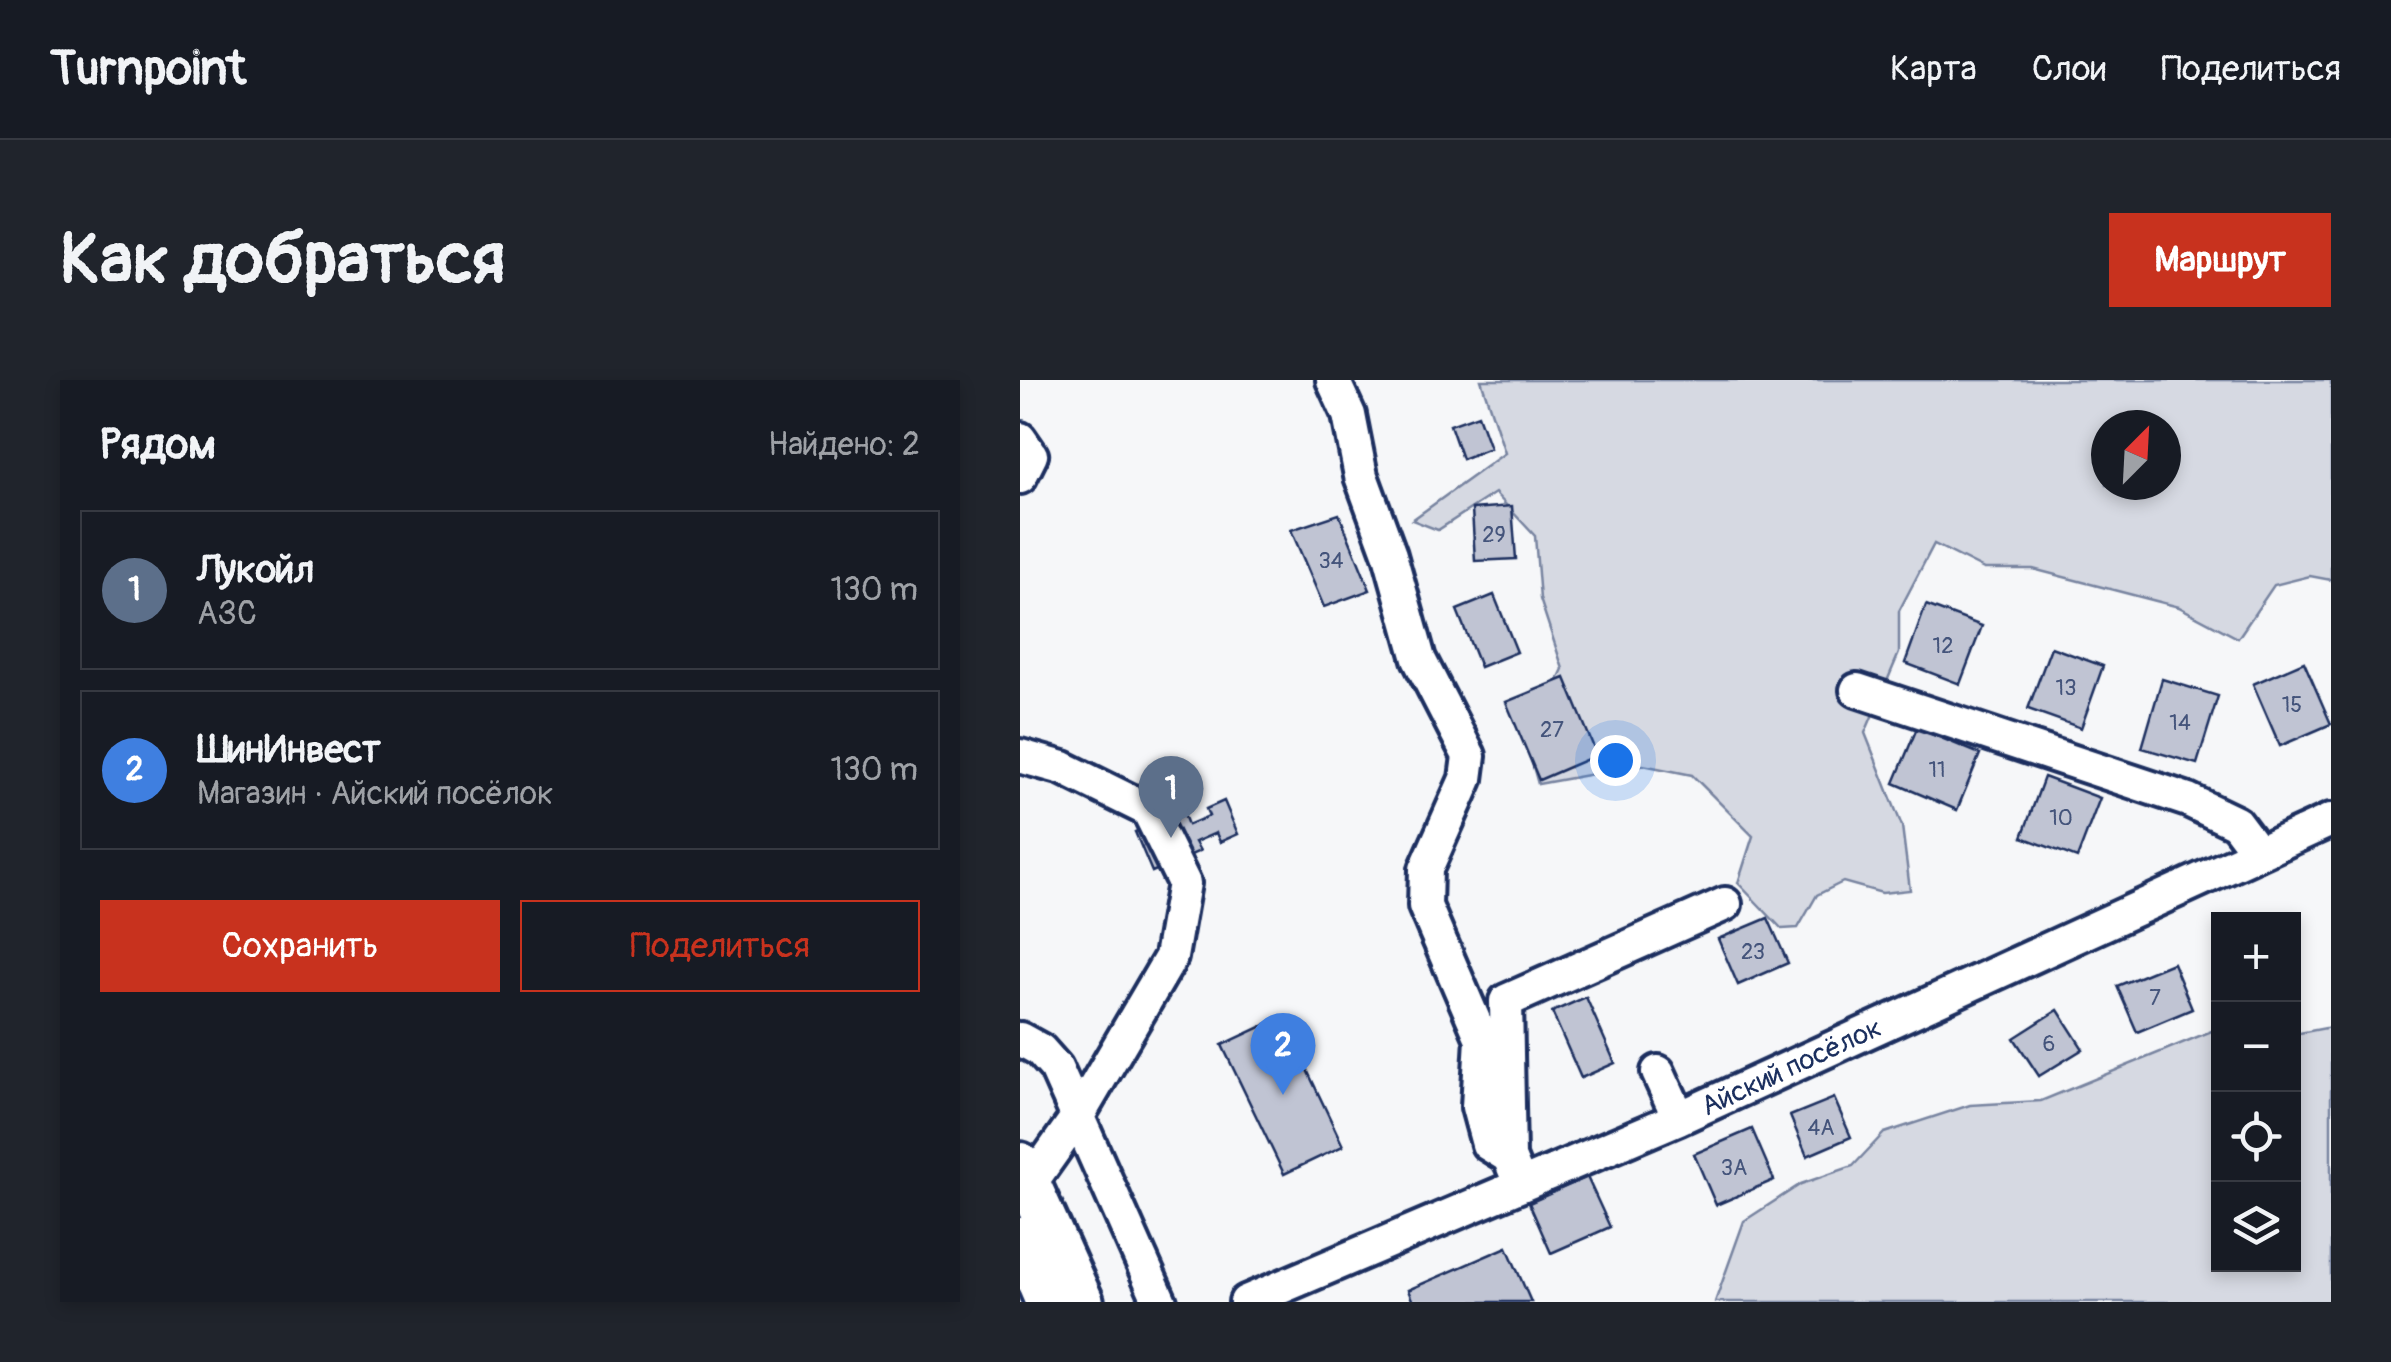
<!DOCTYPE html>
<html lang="ru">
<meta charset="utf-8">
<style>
:root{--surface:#171b24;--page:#20242c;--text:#f1f3f6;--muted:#9ea1a6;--line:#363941;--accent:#c8321e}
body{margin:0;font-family:Pangolin,sans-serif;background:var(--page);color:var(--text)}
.controls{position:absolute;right:30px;bottom:30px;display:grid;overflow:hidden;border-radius:0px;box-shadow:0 5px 15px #0003}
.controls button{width:90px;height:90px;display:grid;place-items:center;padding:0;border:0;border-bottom:2px solid var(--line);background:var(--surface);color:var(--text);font:50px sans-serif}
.compass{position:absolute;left:1071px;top:30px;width:90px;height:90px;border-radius:50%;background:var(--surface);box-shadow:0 5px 15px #0003;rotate:24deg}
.you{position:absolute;left:595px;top:380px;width:35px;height:35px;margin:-25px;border:8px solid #fff;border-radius:50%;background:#1a73e8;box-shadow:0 0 0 15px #1a73e833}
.badge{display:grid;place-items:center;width:65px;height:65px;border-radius:50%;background:var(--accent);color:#fff;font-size:32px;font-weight:700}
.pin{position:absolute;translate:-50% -82px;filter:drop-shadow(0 2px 5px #0008)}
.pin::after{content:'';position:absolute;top:52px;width:35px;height:30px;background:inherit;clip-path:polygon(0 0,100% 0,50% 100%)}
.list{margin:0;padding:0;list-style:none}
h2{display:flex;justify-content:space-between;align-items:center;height:130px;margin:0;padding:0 40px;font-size:42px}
h2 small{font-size:32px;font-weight:400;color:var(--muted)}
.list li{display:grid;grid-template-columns:65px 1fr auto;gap:30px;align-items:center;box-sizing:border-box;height:160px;margin:0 20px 20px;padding:0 20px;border:2px solid var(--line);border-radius:0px}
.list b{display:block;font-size:38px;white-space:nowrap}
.list p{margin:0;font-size:32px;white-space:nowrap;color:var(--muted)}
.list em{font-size:32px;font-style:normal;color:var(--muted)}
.actions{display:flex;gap:20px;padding:30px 40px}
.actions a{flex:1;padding:22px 0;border:2px solid var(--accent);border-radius:0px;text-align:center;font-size:35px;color:var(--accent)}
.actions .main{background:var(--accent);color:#fff}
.icon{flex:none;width:55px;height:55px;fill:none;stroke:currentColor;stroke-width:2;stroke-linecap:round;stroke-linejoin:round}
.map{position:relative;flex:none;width:1311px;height:922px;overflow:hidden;border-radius:0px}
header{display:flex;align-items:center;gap:60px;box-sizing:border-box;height:140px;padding:0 50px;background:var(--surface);border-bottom:2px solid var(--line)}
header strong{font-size:48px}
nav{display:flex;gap:55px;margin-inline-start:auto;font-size:35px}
.intro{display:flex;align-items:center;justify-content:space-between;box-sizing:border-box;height:240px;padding:0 60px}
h1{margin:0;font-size:70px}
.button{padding:25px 45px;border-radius:0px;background:var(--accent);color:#fff;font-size:35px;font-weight:700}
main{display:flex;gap:60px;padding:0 60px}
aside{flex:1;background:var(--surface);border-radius:0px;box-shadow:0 5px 15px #0003}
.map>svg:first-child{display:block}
.green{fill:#d6d9e2;stroke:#7884a0;stroke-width:2.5;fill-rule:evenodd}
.building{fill:#c0c4d3;stroke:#1b2f5e;stroke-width:2.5}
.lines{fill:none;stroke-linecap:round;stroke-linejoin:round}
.minor-casing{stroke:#1b2f5e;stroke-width:40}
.major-casing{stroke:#1b2f5e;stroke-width:50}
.minor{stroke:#fff;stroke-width:32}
.major{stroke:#fff;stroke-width:42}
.labels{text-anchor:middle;stroke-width:8;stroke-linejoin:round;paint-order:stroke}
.number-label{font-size:22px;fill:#44547b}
.street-label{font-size:28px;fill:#1b2f5e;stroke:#fff}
</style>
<header>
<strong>Turnpoint</strong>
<nav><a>Карта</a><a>Слои</a><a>Поделиться</a></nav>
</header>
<div class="intro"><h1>Как добраться</h1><a class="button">Маршрут</a></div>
<main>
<aside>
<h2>Рядом<small>Найдено: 2</small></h2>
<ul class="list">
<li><span class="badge" style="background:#5c6f8a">1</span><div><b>Лукойл</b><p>АЗС</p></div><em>130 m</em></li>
<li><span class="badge" style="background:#3f7fe0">2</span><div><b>ШинИнвест</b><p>Магазин · Айский посёлок</p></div><em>130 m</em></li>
</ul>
<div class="actions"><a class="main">Сохранить</a><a>Поделиться</a></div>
</aside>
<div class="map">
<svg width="1311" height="922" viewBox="0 0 1311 922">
<rect width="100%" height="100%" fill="#f6f7f9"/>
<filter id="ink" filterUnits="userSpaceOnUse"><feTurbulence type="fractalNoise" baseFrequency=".01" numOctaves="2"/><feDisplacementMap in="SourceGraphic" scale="20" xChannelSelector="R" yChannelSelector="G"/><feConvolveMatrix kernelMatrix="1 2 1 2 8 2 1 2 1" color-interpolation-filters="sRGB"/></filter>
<g filter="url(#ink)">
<path class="green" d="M461,0H1311V200L1290,196L1254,205L1218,258L1159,227L1013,189H964L914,164L879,231V273L845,353L882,446L890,510L862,513L823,502L797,515L778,548L762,549L718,503L733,456L672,395L623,385L518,404L507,365L543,289L520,219L515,156L475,113L418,150L392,140L485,73ZM1086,45H1146V105H1086Z
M1311,647V922H695L724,841L781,804L833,786L864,753L950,725L1021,721L1194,650H1198V884H1274V654Z"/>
<path class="building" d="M458,35L470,68L442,79L430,45Z
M492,126L496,179L455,181L452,129Z
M319,134L350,210L304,227L271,150Z
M474,215L497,272L460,287L437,230Z
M906,225L962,246L940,304L885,283Z
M1031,267L1083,286L1061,348L1008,329Z
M1284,282L1311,344L1260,366L1233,304Z
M545,298L577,375L519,400L486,322Z
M1142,299L1198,316L1177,384L1122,368Z
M897,348L960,374L937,430L874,403Z
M1024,397L1080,418L1057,478L1002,457Z
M204,421L218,454L200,462L196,453L175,462L180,471L132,492L115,452L163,432L168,445L189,436L186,429Z
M748,538L768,583L718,605L698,559Z
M1153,583L1172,629L1117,652L1097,606Z
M566,617L595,683L561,698L532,632Z
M1038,630L1063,669L1019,696L994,658Z
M262,637L323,766L264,794L202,665Z
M814,718L831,757L787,776L770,736Z
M732,749L754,800L696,825L674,774Z
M567,797L590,847L531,873L509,823Z
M487,867L511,922H393L388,910Z"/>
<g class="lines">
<g class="minor-casing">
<path id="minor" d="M313,0L329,35L341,96L370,175L399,279L449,376L446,399L406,489L405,526L462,659L458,727L468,764L489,777L500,804
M0,59L11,75L0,97
M837,310L1168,420L1216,443L1237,471
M0,376L43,388L128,430L164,503L151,577L58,736L10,804
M0,659L20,670L36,688L140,922
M638,692L659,738
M489,777L486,621L705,524
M226,922L659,738L1311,440"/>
</g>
<g class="major-casing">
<path id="major" d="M0,784L62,922
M0,859L27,922"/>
</g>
<use href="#minor" class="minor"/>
<use href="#major" class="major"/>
</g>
</g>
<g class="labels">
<g class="number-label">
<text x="474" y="162">29</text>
<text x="311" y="188">34</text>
<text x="923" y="273">12</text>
<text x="1046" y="315">13</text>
<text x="1272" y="332">15</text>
<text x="1160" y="350">14</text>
<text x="532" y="357">27</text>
<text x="917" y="397">11</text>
<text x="1041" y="445">10</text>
<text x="733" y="579">23</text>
<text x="1135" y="625">7</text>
<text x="1029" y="671">6</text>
<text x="801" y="755">4А</text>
<text x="714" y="795">3А</text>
</g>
<g class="street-label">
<text transform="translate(771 686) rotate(-25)" y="10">Айский посёлок</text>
</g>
</g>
</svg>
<div class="controls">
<button>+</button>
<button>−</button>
<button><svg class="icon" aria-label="locate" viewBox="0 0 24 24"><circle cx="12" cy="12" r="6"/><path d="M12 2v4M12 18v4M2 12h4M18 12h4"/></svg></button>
<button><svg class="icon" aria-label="layers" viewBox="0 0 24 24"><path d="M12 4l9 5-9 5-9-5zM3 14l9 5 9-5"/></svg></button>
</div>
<svg class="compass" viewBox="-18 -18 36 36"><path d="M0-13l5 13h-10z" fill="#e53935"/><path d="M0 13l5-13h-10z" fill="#9ea1a6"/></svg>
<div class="you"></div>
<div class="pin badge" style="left:151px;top:458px;background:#5c6f8a">1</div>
<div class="pin badge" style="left:263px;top:715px;background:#3f7fe0">2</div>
</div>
</main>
